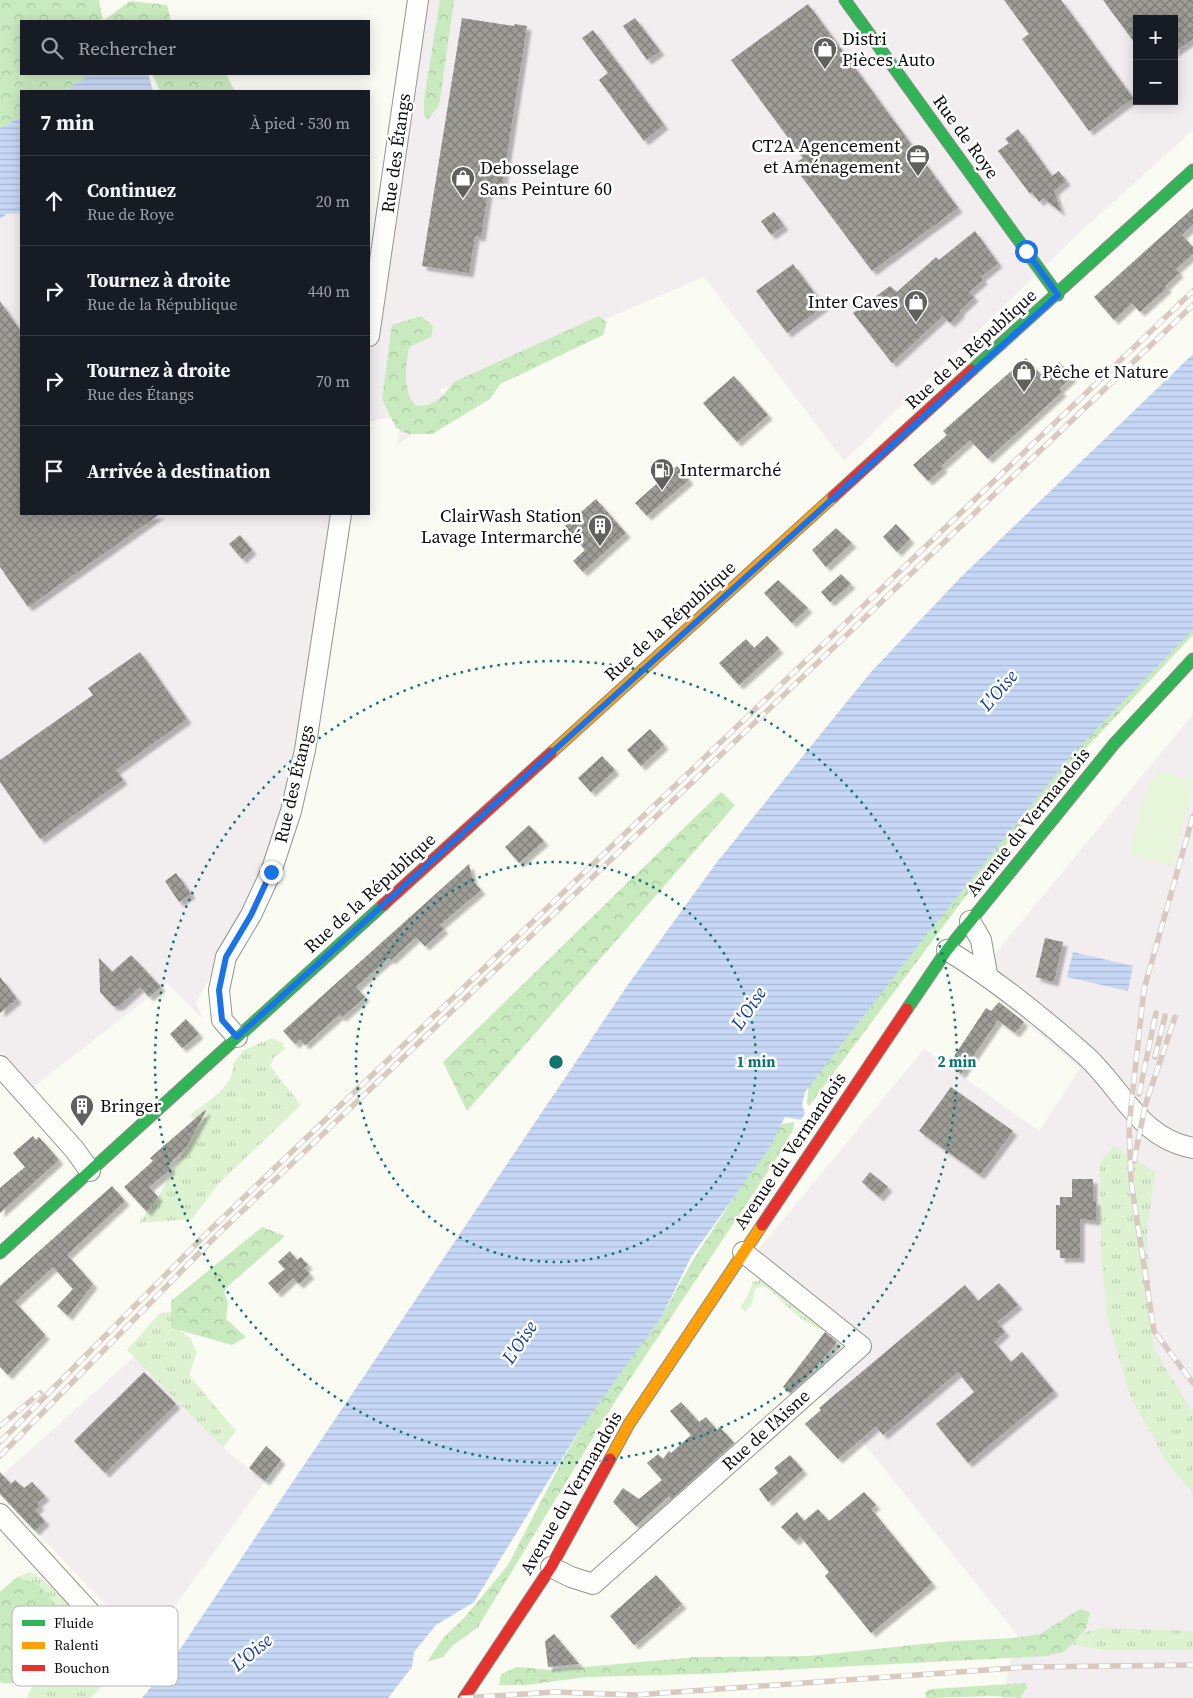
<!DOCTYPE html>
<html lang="fr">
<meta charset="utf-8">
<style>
:root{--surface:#171b24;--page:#20242c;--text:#f1f3f6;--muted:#9ea1a6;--line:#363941}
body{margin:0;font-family:"Source Serif 4",serif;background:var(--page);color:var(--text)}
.controls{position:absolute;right:15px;top:15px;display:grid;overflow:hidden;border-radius:0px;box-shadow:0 2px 12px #0003}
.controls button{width:45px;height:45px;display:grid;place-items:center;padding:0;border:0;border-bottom:1px solid var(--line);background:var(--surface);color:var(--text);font:25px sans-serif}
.stop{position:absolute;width:15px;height:15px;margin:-11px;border:4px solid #1a73e8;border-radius:50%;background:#fff}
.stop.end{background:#1a73e8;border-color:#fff;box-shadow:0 1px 5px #0008}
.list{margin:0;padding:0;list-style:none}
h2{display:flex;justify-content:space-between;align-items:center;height:65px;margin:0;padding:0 20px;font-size:21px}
h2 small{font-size:16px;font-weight:400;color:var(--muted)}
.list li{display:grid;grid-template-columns:32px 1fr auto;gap:15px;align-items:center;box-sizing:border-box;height:90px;padding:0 20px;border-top:1px solid var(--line)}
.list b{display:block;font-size:19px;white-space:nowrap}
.list p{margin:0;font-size:16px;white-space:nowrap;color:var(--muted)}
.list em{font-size:16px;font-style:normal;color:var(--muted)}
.icon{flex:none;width:28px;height:28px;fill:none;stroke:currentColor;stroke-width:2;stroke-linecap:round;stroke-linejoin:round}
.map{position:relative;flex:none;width:1193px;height:1698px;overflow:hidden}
.search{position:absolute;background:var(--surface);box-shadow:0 2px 12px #0003;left:20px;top:20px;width:350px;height:55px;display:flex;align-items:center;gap:12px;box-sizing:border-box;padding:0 18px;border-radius:0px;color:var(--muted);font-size:19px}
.panel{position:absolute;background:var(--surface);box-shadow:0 2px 12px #0003;left:20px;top:90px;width:350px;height:425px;border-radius:0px}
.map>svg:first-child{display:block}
.industrial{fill:#f2edee;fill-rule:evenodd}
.grass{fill:url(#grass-tufts)}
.forest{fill:url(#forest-crowns)}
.pitch{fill:#e7f6db}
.water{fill:url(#water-rules)}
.building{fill:url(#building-cross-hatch);filter:url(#shadow)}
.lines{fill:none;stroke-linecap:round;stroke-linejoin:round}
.street-casing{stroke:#949490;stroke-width:22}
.fast-casing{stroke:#8a8b87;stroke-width:13}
.slow-casing{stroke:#8a8b87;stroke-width:13}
.jam-casing{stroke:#8a8b87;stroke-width:13}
.street{stroke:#fefefd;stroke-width:20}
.fast{stroke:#30b455;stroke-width:11}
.slow{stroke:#ff9f0a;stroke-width:11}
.jam{stroke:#e5322d;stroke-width:11}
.rail-casing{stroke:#d8c9c3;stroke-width:5.5}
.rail{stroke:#fff;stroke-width:4;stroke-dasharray:11;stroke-linecap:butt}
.route{stroke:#1a73e8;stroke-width:6}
.ring{fill:none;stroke:#0f766e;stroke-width:2.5;stroke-dasharray:2.5 5}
.labels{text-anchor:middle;stroke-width:5;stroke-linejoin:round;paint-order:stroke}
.poi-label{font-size:18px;fill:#0d0d0d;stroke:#fff;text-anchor:start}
.street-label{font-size:18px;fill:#0d0d0d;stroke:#fff}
.water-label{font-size:19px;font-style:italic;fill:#143ca2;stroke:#fff}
.key{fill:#fff;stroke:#b6b6b6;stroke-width:1}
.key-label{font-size:14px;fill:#0d0d0d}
.centre{fill:#0f766e;stroke:#fff;stroke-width:2.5}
.ring-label{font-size:15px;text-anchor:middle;font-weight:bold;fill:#0f766e;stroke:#fff;stroke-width:5;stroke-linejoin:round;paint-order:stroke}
</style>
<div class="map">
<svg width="1193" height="1698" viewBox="0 0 1193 1698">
<defs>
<pattern id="grass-tufts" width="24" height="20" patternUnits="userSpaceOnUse" patternTransform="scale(1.25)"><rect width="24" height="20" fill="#dcf2d1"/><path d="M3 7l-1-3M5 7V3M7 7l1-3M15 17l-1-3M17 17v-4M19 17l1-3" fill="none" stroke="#bcceb2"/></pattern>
<pattern id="forest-crowns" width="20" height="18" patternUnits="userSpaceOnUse" patternTransform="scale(1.25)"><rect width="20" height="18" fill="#c9e9bf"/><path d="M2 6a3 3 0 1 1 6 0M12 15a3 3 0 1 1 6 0" fill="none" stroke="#abc7a3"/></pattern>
<pattern id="water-rules" width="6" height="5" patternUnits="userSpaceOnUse" patternTransform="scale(1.25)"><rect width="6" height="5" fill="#c7d8f6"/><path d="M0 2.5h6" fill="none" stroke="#aab8d2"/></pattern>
<pattern id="building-cross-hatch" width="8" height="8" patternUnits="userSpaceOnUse" patternTransform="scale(1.25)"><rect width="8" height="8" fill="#9e9d97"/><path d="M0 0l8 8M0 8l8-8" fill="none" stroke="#7f7e7a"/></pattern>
<filter id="shadow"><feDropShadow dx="4.5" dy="4.5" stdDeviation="1" flood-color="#0004"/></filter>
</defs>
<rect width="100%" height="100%" fill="#fafbf2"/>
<path class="industrial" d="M418,0H1193V130L1078,234L844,461L704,277L439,390L453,406L397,445L401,415L369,422V245L372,246ZM1137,19H1174V101H1137Z
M21,205V514H332L297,764L260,884L196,1003L203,1019L167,983L32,1088L0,1052V219Z
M1193,714V1698H1002L1017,1635L821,1390L868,1345L758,1250L924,1049L1039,1131L1080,1068L974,979Z
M135,1356L230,1454L265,1481L154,1635L142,1637L133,1633L0,1494V1477Z"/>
<path class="grass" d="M272,1038L283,1043L285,1050L274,1057L270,1066L301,1105L218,1184L192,1219L139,1223L158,1197L199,1125L190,1115C207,1101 235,1087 233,1063L244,1050Z
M1114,1146L1155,1172L1147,1230L1153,1347L1193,1413V1493L1169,1465L1131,1398L1108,1321L1101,1256L1100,1163Z
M760,1280L768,1283L822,1326V1330C811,1326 797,1316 788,1307C779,1300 774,1291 763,1286L756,1288L751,1305L745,1312L740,1307L746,1299L753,1282Z
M172,1312L180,1318V1331L190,1338L197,1352L189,1375L236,1431L223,1447L127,1350L160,1313Z
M30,1572C52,1581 100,1636 113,1657C112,1676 104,1686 90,1698H27L33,1685L64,1678L38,1584L17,1577Z
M1100,1628L1193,1631V1650H1105L1070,1644L1086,1632Z"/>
<path class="forest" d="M0,0H99L103,21H21V74H90L66,91H21V117L0,128Z
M440,0H454L440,100L438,107L427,120L424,114V100Z
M130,1L167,5L171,21H103Z
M152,74H226L235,91H160Z
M421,316L433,326L431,337L409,347C406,364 402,392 416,406C438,406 441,397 454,382L599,316L607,322L603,335L500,384L490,399L432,434H408L396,428L382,399L392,325Z
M1193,616V635L1071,764L965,897L809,1106L807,1104L809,1079L987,846Z
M721,792L735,805L467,1111L443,1062Z
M794,1122L793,1130L773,1164L616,1400L478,1627L452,1646L443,1657L427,1662L443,1638L465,1617L508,1565L563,1459L592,1410L662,1316L693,1260L782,1124Z
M262,1227L285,1236L227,1287L224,1292L228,1303L226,1319L246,1337L232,1345L172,1328L171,1301Z
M17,1577L38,1584L93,1650L83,1670C55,1681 34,1685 3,1683L0,1681V1592Z
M1080,1609L1090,1612L1086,1629L1064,1652L1047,1656L700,1674L587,1677L525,1685H499L501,1674L517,1667L551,1670L697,1657L810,1656L952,1641L1016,1638L1040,1634Z
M1026,1683L1027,1687L1020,1698L993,1696L926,1698L925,1692L932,1689Z"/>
<path class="pitch" d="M1159,771L1193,780L1173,866L1129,854L1147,786Z"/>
<path class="water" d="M90,74H148L153,91H66Z
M21,117V213L7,214L0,219V128Z
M1193,354V630L1073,753L927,934L805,1092L802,1105L805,1113L801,1120L785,1117L770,1147L691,1257L662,1316L579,1431L474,1602L436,1625L414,1652L412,1667L388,1698H142L172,1661L627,986L717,862L871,672L960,578Z
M1073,952L1133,966L1128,991L1067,977Z"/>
<path class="building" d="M1004,0H1061L1133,98L1089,131L1022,39L1029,34Z
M1103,0H1193V39L1174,52V19H1137V46Z
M808,4L958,208L872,271L793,165L803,158L731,60Z
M462,18L514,26L515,24L527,26L501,194L488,192L481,237L475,236L469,273L422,266Z
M635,18L660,51L647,60L623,26Z
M593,30L664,125L644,141L599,80L608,73L582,38Z
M1018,129L1052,176L1059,171L1066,181L1054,191L1061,212L1043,198L1039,202L1032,192L1030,194L998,151L1009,143L1005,139Z
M1193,208V225L1182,235L1193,247V254L1176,269L1179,273L1165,286L1167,288L1140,312L1132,303L1114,320L1094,297Z
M774,212L784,226L771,235L761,221Z
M975,231L998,263L981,277L983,280L969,292L974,297L959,311L961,312L950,323L943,316L892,363L853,313L890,286L897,292L936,257L939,260Z
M793,264L824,306L787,333L756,291Z
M0,301L21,332V514H160L28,607L0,567Z
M1026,358L1043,377L1059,362L1072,377L1059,389L1062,392L988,459L970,440L941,466L943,468L928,481L913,465L947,435L943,431Z
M734,376L768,415L737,442L703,403Z
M677,466L689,480L647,516L635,503Z
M596,499L626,533L583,572L573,561L585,550L565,526Z
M896,524L910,539L897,552L883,537Z
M836,528L852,543L826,567L812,550Z
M240,535L252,550L242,559L229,544Z
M841,574L851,584L830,602L821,592Z
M778,580L808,608L792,623L764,593Z
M767,636L779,649L739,685L719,663L746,639L754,648Z
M140,652L187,719L116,770L123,780L40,839L0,782V760L93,695L88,688Z
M650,729L664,745L641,766L627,750Z
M602,756L615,770L591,792L578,778Z
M529,825L544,841L519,863L505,847Z
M469,864L473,881L481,890L440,925L444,929L425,946L416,937L391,960L389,958L356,987L365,997L342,1017L339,1015L305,1045L300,1039L295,1044L283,1031Z
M176,873L191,894L179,902L165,881Z
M1045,938L1063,942L1054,982L1036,977Z
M131,955L161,987L149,997L140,987L119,1006H113L100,992L99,958L112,972Z
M0,977L17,999L0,1013Z
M999,1002L1024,1022L1015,1033L998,1020L961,1074L949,1064L986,1008L991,1011Z
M186,1019L199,1034L182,1048L170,1034Z
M951,1087L1013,1131L980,1175L919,1131Z
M205,1110L206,1111L186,1148L168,1165L171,1169L149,1187L158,1197L147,1212L124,1187L153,1161L150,1158Z
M33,1136L36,1140L39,1137L59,1160L0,1213V1188L25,1167L13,1153Z
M870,1172L888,1187L879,1197L862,1182Z
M1072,1179H1093V1201H1096V1221L1080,1219V1258H1060V1250H1056V1205H1060V1197H1072Z
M112,1186L125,1201L67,1255L93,1284L68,1316L57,1306L73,1289L53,1267L15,1302L45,1335L8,1375L0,1367V1286Z
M290,1251L297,1260L301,1257L308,1265L304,1268L310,1274L299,1284L293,1278L277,1293L268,1283L285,1269L278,1262Z
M999,1283L1018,1305L997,1322L1005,1332L994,1342L1011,1362L1022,1352L1054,1391L968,1463L936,1424L974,1392L958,1372L883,1435L876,1426L838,1459L805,1424L821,1410L819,1408L965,1285L978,1301Z
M825,1332L837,1342L807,1378L790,1393L783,1387Z
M144,1372L176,1404L105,1473L74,1441Z
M681,1402L699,1422L706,1417L717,1430L720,1427L734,1443L671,1499L669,1496L636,1526L613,1502L623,1488L639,1499L662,1480L647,1463L658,1454L663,1459L669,1451L671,1453L691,1435L670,1411Z
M266,1446L281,1460L265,1481L249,1468Z
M790,1455L803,1470L768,1502L759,1489L778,1473L774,1468Z
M0,1472L11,1484L15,1480L24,1488L32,1482L45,1496L37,1503L40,1506L35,1510L45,1521L35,1531L0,1494Z
M864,1492L876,1505L871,1509L932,1583L871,1633L825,1576L829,1572L800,1536L795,1541L781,1527L797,1512L804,1521L818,1509L829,1521Z
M656,1575L682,1604L634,1645L610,1616Z
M554,1634L579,1664L548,1667L545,1641Z"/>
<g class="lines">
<g class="street-casing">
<path id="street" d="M369,336L418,0
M970,921L981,940L987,974
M947,950C996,980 1042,1017 1086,1056C1123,1090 1139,1138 1193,1148
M237,1037L222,1020L219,990L226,957L251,915L271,872L291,811L305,750L341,514
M0,1066L74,1149L90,1171
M0,1514L130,1656
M551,1567L571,1577L593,1584L861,1346L743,1252"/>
</g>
<g class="fast-casing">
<path id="fast" d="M845,0L1058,295
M972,370L1193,170
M907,1009L947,950L1114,744L1193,659
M0,1253L383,905"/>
</g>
<g class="slow-casing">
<path id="slow" d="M551,753L833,497
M610,1459L629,1424L762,1225"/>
</g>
<g class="jam-casing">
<path id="jam" d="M833,497L972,370
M383,905L551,753
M762,1225L907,1009
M464,1698L551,1567L610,1459"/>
</g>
<use href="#street" class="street"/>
<use href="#fast" class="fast"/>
<use href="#slow" class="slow"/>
<use href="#jam" class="jam"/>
<g class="rail-casing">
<path id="rail" d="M1193,816L1144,989L1129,1125L1131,1181L1154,1331L1193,1383
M1155,1057L1165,1016
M1139,1094L1156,1013
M1134,1161L1145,1106L1175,1017
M0,1426L40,1393
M0,1442L211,1229L1193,291
M0,1456L216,1236L1193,305
M462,1698L555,1692L635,1695L1028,1667L1193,1665"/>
</g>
<use href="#rail" class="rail"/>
</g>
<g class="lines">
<path class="route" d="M271,872L251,915L226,957L219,990L222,1020L237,1037L1058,295L1026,251"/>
</g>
<g class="ring">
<circle cx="556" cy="1062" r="200"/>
<circle cx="556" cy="1062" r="401"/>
</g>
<defs>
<g id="shop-pin" transform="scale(1.25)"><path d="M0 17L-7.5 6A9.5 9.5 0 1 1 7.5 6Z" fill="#60605d" stroke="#fff"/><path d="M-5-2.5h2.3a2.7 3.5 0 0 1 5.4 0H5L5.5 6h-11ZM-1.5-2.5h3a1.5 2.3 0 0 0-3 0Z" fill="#fff"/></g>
<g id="office-pin" transform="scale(1.25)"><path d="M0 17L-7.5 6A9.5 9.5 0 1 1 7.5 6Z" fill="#60605d" stroke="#fff"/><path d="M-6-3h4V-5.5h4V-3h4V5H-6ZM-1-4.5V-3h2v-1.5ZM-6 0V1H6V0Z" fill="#fff"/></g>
<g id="fuel-pin" transform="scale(1.25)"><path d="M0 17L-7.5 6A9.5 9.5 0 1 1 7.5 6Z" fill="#60605d" stroke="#fff"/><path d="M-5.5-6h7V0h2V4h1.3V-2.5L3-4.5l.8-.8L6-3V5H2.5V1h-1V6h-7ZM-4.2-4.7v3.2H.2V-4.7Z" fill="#fff"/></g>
<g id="building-pin" transform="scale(1.25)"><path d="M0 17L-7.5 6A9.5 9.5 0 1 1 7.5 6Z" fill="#60605d" stroke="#fff"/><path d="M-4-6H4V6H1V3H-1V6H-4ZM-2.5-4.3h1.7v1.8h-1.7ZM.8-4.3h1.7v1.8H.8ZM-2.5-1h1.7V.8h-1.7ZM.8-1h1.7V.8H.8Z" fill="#fff"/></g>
</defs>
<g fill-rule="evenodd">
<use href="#shop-pin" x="825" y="49"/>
<use href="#office-pin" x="918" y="156"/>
<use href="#shop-pin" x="463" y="178"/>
<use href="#shop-pin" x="916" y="302"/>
<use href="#shop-pin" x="1024" y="372"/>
<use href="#fuel-pin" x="662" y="470"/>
<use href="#building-pin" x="600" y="526"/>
<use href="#building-pin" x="82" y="1106"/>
</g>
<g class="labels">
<g class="poi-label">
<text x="842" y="45">Distri<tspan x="842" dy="21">Pièces Auto</tspan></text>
<text x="900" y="152" text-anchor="end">CT2A Agencement<tspan x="900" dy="21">et Aménagement</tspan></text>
<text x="480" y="174">Debosselage<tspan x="480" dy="21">Sans Peinture 60</tspan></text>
<text x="898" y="308" text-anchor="end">Inter Caves</text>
<text x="1042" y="378">Pêche et Nature</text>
<text x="680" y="476">Intermarché</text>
<text x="582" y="522" text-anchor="end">ClairWash Station<tspan x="582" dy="21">Lavage Intermarché</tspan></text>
<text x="100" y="1112">Bringer</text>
</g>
<g class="street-label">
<text transform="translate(966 137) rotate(54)" y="6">Rue de Roye</text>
<text transform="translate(396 153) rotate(-82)" y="6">Rue des Étangs</text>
<text transform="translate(971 349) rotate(-42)" y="6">Rue de la République</text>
<text transform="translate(670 621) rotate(-42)" y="6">Rue de la République</text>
<text transform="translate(294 784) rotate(-77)" y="6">Rue des Étangs</text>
<text transform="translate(1028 822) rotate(-51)" y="6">Avenue du Vermandois</text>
<text transform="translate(370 893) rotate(-42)" y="6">Rue de la République</text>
<text transform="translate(790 1151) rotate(-56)" y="6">Avenue du Vermandois</text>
<text transform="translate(766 1430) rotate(-42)" y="6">Rue de l'Aisne</text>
<text transform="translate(571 1493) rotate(-60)" y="6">Avenue du Vermandois</text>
</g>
<g class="water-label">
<text transform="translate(998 690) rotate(-49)" y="7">L'Oise</text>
<text transform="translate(748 1008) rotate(-56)" y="7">L'Oise</text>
<text transform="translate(519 1342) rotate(-56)" y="7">L'Oise</text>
<text transform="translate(251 1652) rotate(-40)" y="7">L'Oise</text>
</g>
</g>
<rect x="12" y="1606" width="166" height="80" rx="8" class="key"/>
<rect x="22" y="1620" width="23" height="6" fill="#30b455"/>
<rect x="22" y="1642" width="23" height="7" fill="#ff9f0a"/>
<rect x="22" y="1665" width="23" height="6" fill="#e5322d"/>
<g class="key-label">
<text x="54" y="1628">Fluide</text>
<text x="54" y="1650">Ralenti</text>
<text x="54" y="1673">Bouchon</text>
</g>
<circle cx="556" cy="1062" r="8" class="centre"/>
<g class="ring-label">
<text x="756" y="1067">1 min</text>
<text x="957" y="1067">2 min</text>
</g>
</svg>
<div class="controls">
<button>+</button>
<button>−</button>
</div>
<div class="stop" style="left:1026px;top:251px"></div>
<div class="stop end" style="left:271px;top:872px"></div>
<div class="search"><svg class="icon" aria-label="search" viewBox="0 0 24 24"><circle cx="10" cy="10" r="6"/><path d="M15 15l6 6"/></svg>Rechercher</div>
<section class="panel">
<h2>7 min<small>À pied · 530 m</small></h2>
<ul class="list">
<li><svg class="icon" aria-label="ahead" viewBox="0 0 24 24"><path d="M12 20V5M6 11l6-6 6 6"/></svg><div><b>Continuez</b><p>Rue de Roye</p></div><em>20 m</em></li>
<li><svg class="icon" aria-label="right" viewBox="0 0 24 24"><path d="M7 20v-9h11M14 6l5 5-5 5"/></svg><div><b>Tournez à droite</b><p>Rue de la République</p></div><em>440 m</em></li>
<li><svg class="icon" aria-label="right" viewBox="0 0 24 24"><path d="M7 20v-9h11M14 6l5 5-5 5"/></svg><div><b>Tournez à droite</b><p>Rue des Étangs</p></div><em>70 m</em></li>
<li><svg class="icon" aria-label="arrive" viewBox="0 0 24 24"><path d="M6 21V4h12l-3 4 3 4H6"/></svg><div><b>Arrivée à destination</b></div></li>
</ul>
</section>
</div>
